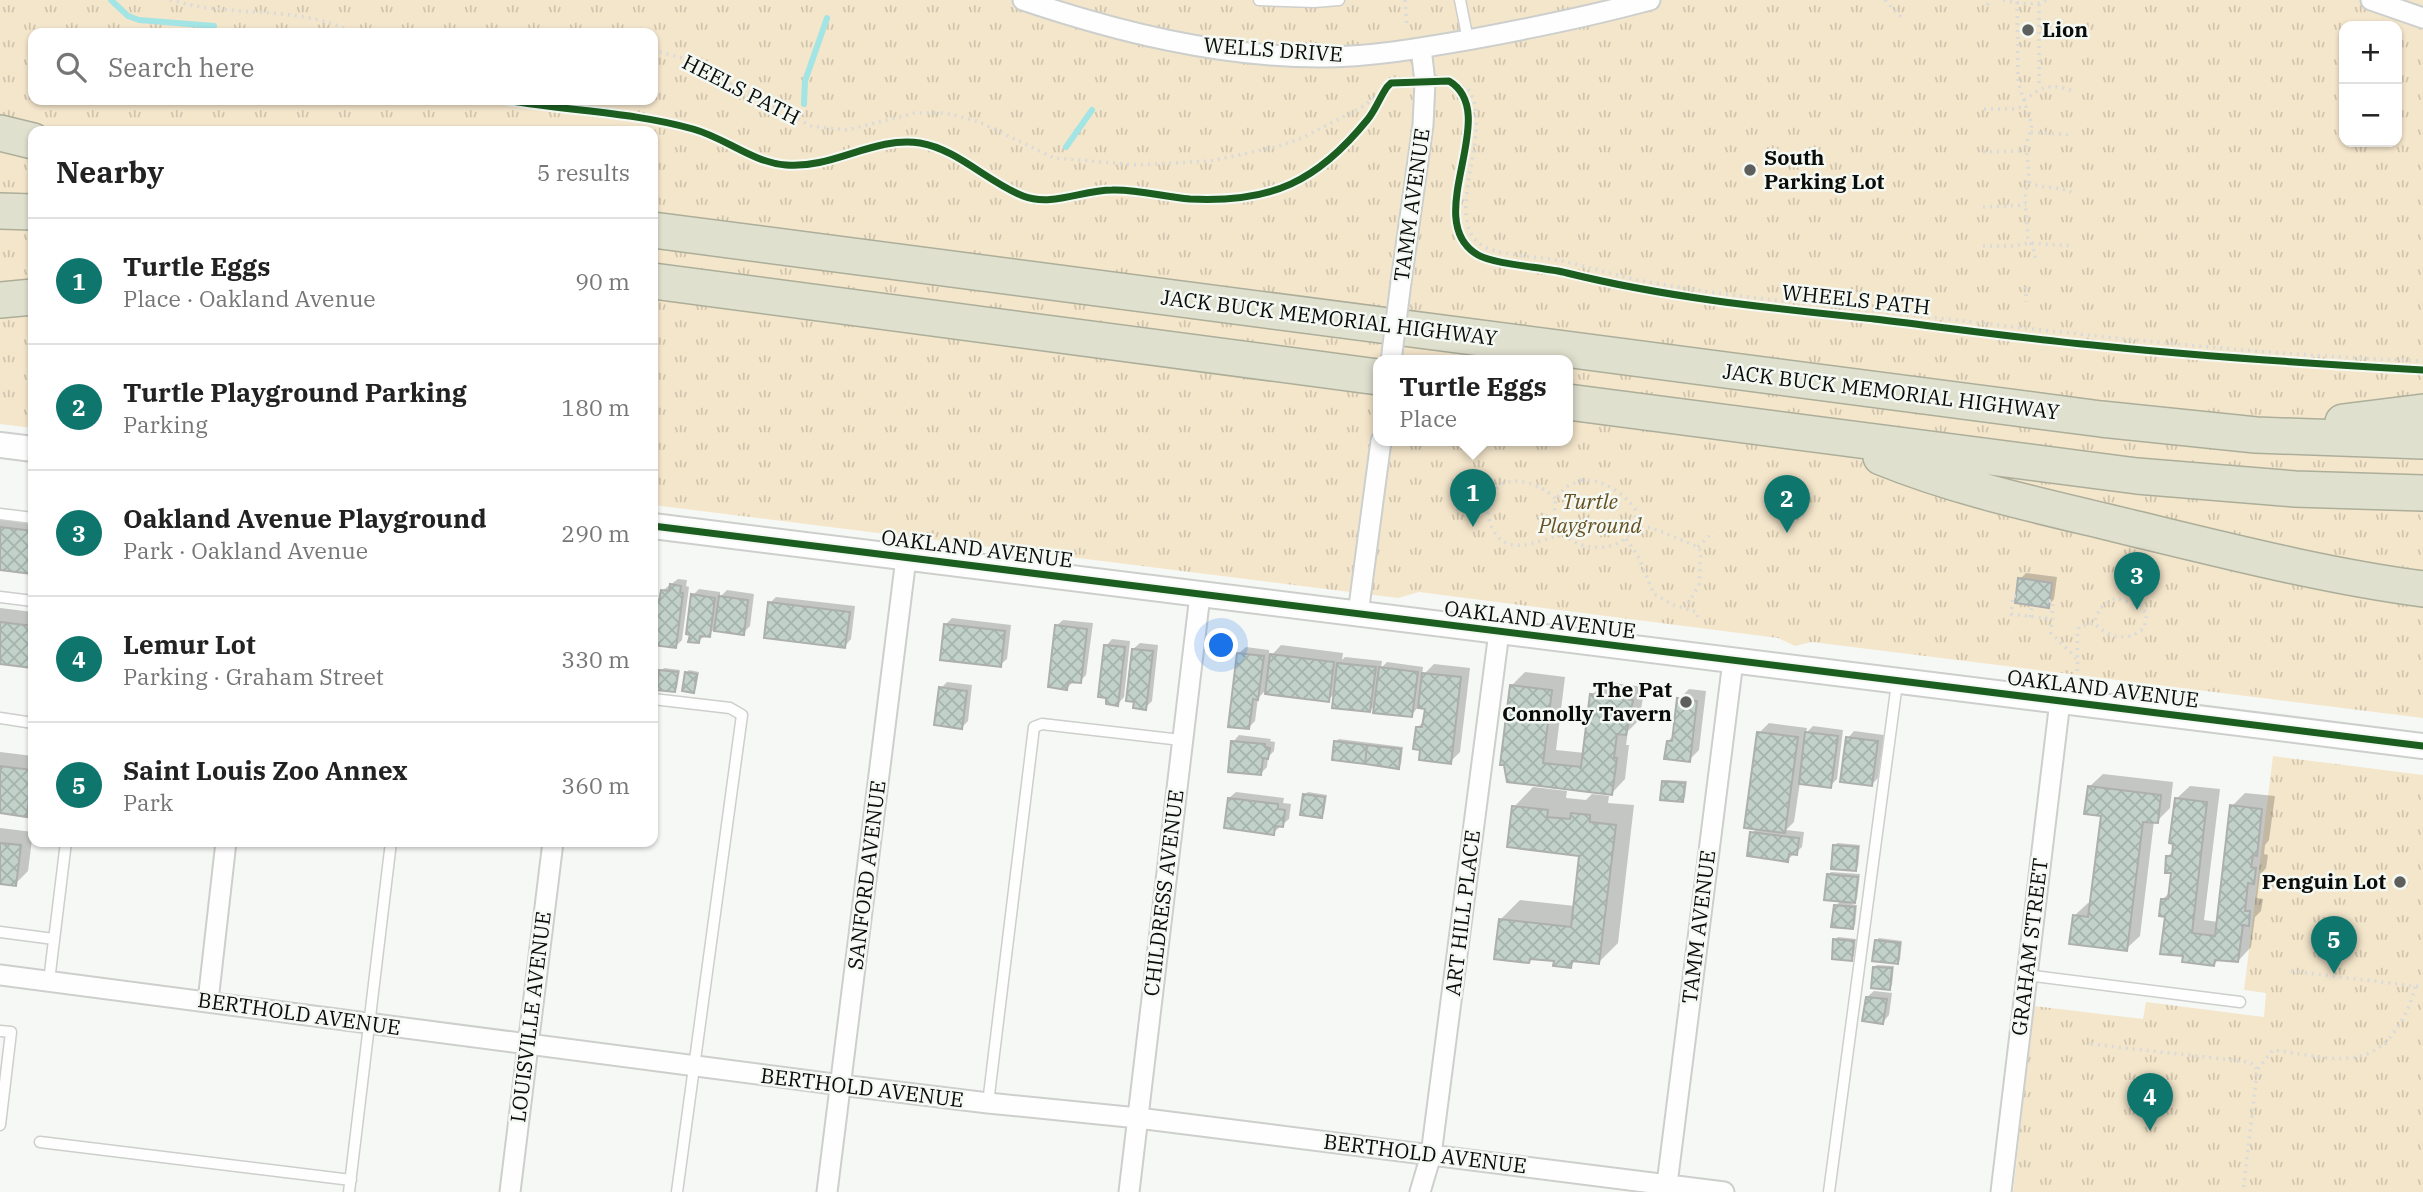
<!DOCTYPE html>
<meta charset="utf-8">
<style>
:root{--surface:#fff;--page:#f6f6f6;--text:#222;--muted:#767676;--line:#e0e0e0;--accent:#0f766e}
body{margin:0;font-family:"IBM Plex Serif",serif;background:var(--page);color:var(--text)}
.controls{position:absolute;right:21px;top:21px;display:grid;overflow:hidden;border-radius:14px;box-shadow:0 2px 5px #0004}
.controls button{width:63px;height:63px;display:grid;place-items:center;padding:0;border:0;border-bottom:2px solid var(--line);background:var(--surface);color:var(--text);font:35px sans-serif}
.you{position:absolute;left:1222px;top:646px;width:24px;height:24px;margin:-18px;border:5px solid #fff;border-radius:50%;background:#1a73e8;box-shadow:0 0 0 10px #1a73e833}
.badge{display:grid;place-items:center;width:46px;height:46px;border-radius:50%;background:var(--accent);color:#fff;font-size:23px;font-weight:700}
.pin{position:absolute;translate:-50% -58px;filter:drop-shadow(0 2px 4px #0008)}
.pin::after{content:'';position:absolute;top:37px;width:24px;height:21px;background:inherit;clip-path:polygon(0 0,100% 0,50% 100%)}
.popup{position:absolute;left:1373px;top:355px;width:200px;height:91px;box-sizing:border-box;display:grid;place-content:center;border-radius:14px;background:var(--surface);filter:drop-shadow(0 2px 5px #0005);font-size:23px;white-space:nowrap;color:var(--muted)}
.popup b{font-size:26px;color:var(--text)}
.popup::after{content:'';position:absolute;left:50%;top:100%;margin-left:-14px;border:14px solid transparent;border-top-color:var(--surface)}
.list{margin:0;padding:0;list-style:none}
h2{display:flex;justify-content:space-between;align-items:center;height:91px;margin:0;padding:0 28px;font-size:30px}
h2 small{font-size:23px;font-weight:400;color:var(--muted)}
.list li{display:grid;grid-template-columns:46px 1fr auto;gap:21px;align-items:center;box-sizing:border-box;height:126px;padding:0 28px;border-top:2px solid var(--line)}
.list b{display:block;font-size:26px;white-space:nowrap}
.list p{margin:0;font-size:23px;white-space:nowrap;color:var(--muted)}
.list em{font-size:23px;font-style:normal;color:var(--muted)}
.icon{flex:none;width:38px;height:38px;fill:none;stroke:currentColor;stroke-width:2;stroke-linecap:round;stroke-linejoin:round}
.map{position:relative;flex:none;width:2423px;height:1192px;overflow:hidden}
.search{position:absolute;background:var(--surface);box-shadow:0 2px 5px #0004;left:28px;top:28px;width:630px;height:77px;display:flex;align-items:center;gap:18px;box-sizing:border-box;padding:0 24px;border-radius:14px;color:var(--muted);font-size:26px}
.panel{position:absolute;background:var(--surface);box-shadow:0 2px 5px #0004;left:28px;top:126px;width:630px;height:721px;border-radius:14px}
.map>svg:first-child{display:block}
.park{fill:url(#park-tufts);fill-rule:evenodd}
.shadow{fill:#0003}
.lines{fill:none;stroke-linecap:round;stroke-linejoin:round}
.stream{stroke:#a3e4e5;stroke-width:6}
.building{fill:url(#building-cross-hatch);stroke:#adafae;stroke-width:2}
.service-casing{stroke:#cdcfcc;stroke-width:13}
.minor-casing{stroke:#cdcfcc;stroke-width:23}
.tertiary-casing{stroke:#cdcfcc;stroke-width:28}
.motorway-casing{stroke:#acae9a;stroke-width:38}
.path{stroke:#d9dad9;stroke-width:3.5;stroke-dasharray:2 5;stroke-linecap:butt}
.service{stroke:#fefefe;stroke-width:10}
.minor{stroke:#fefefe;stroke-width:19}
.tertiary{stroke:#fefefe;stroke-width:24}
.motorway{stroke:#e0e0cf;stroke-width:35}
.minor-bridge-casing{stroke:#cdcfcc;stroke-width:23;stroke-linecap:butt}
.minor-bridge{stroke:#fefefe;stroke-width:19}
.cycleway-casing{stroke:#f5f9f4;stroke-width:11}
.cycleway{stroke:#1b5e20;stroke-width:7}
.poi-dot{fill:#5d5f5c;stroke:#f5f9f4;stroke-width:2.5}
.labels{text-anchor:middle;stroke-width:5;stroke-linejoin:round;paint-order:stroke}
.poi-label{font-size:21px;font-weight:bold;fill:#0a0c0a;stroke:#f5f9f4;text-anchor:start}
.street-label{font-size:21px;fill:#0a0c0a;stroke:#f5f9f4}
.park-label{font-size:21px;font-style:italic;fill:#675021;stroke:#f5f9f4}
</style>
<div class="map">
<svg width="2423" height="1192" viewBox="0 0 2423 1192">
<defs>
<pattern id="park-tufts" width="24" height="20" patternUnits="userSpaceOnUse" patternTransform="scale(1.75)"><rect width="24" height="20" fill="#f4e6cb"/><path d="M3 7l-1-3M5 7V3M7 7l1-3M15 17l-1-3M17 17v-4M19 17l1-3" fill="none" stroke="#d0c4ad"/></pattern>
<pattern id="building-cross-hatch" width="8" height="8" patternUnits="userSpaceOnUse" patternTransform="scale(1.75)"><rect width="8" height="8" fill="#c2d2cb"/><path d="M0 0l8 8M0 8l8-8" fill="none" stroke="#a5b3ad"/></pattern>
</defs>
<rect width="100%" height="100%" fill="#f6f8f5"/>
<path class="park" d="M0,0H2423V718L1812,642L1795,646L1778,638L1419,592L1398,598L653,505V131H33V428L0,424ZM2344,26H2397V142H2344ZM33,33H653V100H33ZM1378,361H1568V441H1378Z
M2273,756L2423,775V1192H2013L2034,1006L2143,1019L2146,1002L2264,1017L2266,993L2244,990Z"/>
<path class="shadow" d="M0,513L33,517V572L0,568Z
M2026,573L2057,577L2054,599L2048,606L2020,579Z
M678,579L687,580L686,586L689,587L682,640L676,646L653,643V581L658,582L656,601L662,595V591Z
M699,589L720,592V597L727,590L754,594L750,626L743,633L715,629L698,641L693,595Z
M776,597L855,606L851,639L845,646L770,603Z
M0,608L33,612V666L0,662Z
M952,618L1011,625L1007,659L1000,665L946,624Z
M1063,620L1093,623L1086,675L1080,681H1074L1067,688L1056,626Z
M1112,639L1130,641L1124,697L1118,704L1106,646Z
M1140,643L1158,645L1152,701L1145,708L1133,649Z
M1281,645L1343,653L1342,660L1345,657L1382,661L1381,668L1387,662L1423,667L1422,676L1434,664L1470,668L1460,752L1450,762L1418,727L1425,720L1427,708L1418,707L1411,716L1376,704L1370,711L1335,693L1328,700L1267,689L1258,698L1255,721L1249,727L1239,653L1246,647L1269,650V658Z
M664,668L680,670L677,688L674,690L661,671Z
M689,670L699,672L696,688L693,691L686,673Z
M1525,672L1565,677L1556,750L1585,753L1592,695L1605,682L1645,687L1639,720L1628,731L1626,745H1629L1625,779L1612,793L1509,780L1512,685Z
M947,682L972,685L968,721L962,727L941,688Z
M1689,689L1706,691L1699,750L1689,760L1668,741L1674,735L1679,699Z
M1769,723L1807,728L1806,733L1813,726L1843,730L1837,779L1830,786L1800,782L1794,822L1786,830L1804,832L1802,847L1787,860L1752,833L1757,828L1759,733Z
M1854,731L1884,735L1878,778L1872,784L1848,738Z
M1239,735L1271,739L1270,741L1275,742L1274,751L1268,757L1267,767L1261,773L1233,742Z
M1339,739L1403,747L1401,764L1398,767L1336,741Z
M0,752L33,756V808L26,815L0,812Z
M2103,774L2173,782L2170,808L2157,821H2154L2140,936L2126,949L2074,916L2088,903H2092L2103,814L2089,787Z
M1666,780L1687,781L1685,797L1682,800L1664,782Z
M2190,786L2220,789L2204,920L2218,922L2232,806L2245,793L2275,796L2269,840L2265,845L2264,854L2268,855L2266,868L2260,875L2257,898L2263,899L2261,911L2255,917L2251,947L2238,961L2220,958L2214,964L2185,955L2167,915L2163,899L2170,892L2173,872L2168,856L2174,850L2176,799Z
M1533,787L1567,791L1566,798L1586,800L1592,794L1609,796L1608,803L1634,805L1618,943L1599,962L1576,960L1570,966L1556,960L1533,957L1529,962L1501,919L1520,900L1575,906L1581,854L1514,807Z
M1236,792L1284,798L1283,803L1291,804L1289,819L1273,833L1229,798Z
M1308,792L1327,795L1324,813L1321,816L1305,794Z
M0,828L33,832L28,871L15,884L0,882Z
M1837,843L1860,845L1858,867L1855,869L1835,846Z
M1831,872L1860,874L1857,899L1851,904L1857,905L1855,925L1852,927L1836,906L1841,900L1828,875Z
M1838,937L1856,939L1854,956L1852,959L1835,940Z
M1879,938L1902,941L1900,960L1897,962L1876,941Z
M1877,965L1894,966L1892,985L1890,988L1874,967Z
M1874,991L1892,993L1889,1015L1883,1022L1867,997Z"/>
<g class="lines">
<path class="stream" d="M111,0L128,16L139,20L214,26
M804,104L805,81L827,18
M1066,147L1092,110"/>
</g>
<path class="building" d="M0,527L33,531V574L0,570Z
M2018,578L2052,583L2049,608L2015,603Z
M670,584L681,586L680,592L683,593L676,648L653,645L654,600L659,601L661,590L669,591Z
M691,594L715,598L710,637L700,636L699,643L688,642L690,635L686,634Z
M719,596L748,600L744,635L714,631Z
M768,602L850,612L845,648L764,638Z
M0,622L33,626V668L0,664Z
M944,624L1005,631L1001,667L940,660Z
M1055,625L1087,629L1081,683L1068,682L1067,690L1048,687Z
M1104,645L1125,647L1118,706L1106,704V698L1098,697Z
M1132,649L1153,651L1146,710L1133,708L1134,702L1126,701Z
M1237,653L1264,656L1258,700L1253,699L1249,729L1228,727Z
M1270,654L1334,662L1329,702L1265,694Z
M1337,663L1376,667L1370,712L1332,708Z
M1379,667L1418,672L1412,717L1373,713Z
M659,670L678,672L675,692L657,690Z
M685,672L697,674L694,693L682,691Z
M1422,673L1461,677L1451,764L1419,760L1420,750L1413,749L1416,727H1422L1425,709L1418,708Z
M1510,685L1552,690L1543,763L1581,767L1590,694L1633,700L1626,735L1617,734L1614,758H1617L1612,795L1507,782L1504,765H1500Z
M939,687L967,691L962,729L934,725Z
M1677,698L1697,701L1690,762L1664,759L1667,741H1672Z
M1757,732L1798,737L1785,833L1744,828Z
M1805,732L1838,736L1831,788L1799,784Z
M1846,737L1878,741L1872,786L1840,782Z
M1231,741L1265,744V747L1270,748L1268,759L1263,758L1261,775L1228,772Z
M1334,741L1367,745L1365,764L1332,760Z
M1367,745L1401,749L1399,769L1365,764Z
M0,766L32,770L27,817L0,813Z
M1662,781L1685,783L1683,802L1660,800Z
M2088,786L2161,795L2158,823L2143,822L2127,951L2069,944L2073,915L2088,917L2101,816L2084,814Z
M1303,794L1325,797L1322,818L1300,815Z
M1228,798L1278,804V809L1285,810L1283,827L1275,826L1274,835L1224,828Z
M2175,798L2207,802L2192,933L2215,936L2230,805L2262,809L2257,856L2253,855L2251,867L2256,868L2254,884L2248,883L2245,911H2250L2249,926L2243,925L2238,962L2215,960L2214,966L2182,962L2183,956L2160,954L2165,917L2159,916L2161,899H2168L2171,873H2165L2166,856H2172L2173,844L2169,843Z
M1512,806L1548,810L1547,817L1570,819L1571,813L1590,815V822L1616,825L1599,964L1572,961L1571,968L1553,966L1554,961L1530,959L1529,963L1494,959L1499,919L1571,927L1579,856L1507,847Z
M1750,832L1799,838L1797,855L1789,854L1788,862L1747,856Z
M0,843L21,845L16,886L0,884Z
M1833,845L1858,847L1856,871L1831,869Z
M1827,874L1858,877L1855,903L1824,900Z
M1834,905L1855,907L1853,929L1831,927Z
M1833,939L1854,941L1852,961L1832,959Z
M1875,940L1900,943L1898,964L1872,961Z
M1873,967L1892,968L1890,990L1871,988Z
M1866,997L1887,999L1883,1024L1862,1021Z"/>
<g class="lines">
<g class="service-casing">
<path id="service" d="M1259,0L1314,2L1339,0
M1460,0L1468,40
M0,514L33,518
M0,597L33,601
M653,699L730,708L742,715L677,1192
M0,718L33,723
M0,932L54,939
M2026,975L2240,1002
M49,981L66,842
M0,1031L11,1032L0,1125
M988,1103L1034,727L1042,724L1181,740
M40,1142L351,1180
M349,1192L391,842
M1829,1192L1897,683"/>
</g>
<g class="minor-casing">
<path id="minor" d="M1023,0C1118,32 1219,57 1320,57C1372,57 1422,48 1473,39C1532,28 1591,16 1650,0
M2371,0L2423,18
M1401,282L1423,125L1425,82L1421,48
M1358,614L1381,441
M0,975L841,1085L988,1103L1138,1118L1724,1192
M208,1001L226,842
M510,1192L553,842
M827,1192L906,558
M1129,1192L1200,595
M1420,1192L1431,1155L1499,632
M1666,1192L1733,661
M2001,1192L2060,701"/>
</g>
<g class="tertiary-casing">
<path id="tertiary" d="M0,445L33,449
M653,526L2423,746"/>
</g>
<g class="motorway-casing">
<path id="motorway" d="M0,133L33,141
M0,211L33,212
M653,230L2101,419L2256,435L2423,441
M653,281L1378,377
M0,300L33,297
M1568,402L2137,476L2295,489L2423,493
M2343,422L2423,412
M1881,457C1962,490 2047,507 2132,528C2228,551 2325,576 2423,589"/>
</g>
<path class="path" d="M170,0C183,3 196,7 208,8C256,14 311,10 354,33
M1405,0L1407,26
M1885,0L1903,19
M2003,0C2018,3 2033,7 2047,0
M2017,2L2018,82L2032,125L2026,146L2029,173L2025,198L2028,238L2035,253V258
M2039,4V87
M1987,5L1991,0
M653,50L682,58L811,126L847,130L915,113H946L977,121L1054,158L1138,165L1210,161L1276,147L1302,138L1364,106L1387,87
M1449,81L1468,89C1496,128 1442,216 1480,244C1498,257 1540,256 1562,261C1595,268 1626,279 1660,284C1752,300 1845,307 1938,318C2099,337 2261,355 2423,361
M2024,100C2044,86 2049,83 2074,91
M1984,109H2014L2026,106
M2031,132L2073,135
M1983,152L2025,151
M2029,182C2043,190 2059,185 2073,193
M1983,207L2026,205
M1983,246H2013L2030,243L2072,246
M2026,287V302
M1581,480C1602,479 1623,492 1635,509C1643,565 1541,558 1556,499L1566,487Z
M1555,498C1540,483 1502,469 1490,498C1484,514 1492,539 1509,544C1528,549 1544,538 1562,535
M1458,511L1459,506L1469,503L1489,504
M1634,526L1652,528L1696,546L1701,551L1699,585L1686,607
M1626,539L1638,556L1654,594L1673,605L1697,612L1698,622
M1698,547L1713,532
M2016,596H2013L2011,614L2051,619
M2049,601H2053L2051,633L2078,660
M2030,617L2032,606
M2077,671C2079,657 2075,639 2079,627L2094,623C2110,638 2127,643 2144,628L2147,614L2140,606L2116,598L2100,608L2094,623
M2291,971L2423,987
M2091,1044L2249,1062L2256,1066L2257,1072L2243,1192
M2258,1069L2273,1050C2318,1055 2365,1074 2395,1031C2405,1017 2412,1002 2415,986"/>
<use href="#service" class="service"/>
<use href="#minor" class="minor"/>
<use href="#tertiary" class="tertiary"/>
<use href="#motorway" class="motorway"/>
<g class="minor-bridge-casing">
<path id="minor-bridge" d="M1391,361L1401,282"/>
</g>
<use href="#minor-bridge" class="minor-bridge"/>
<g class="cycleway-casing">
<path id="cycleway" d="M506,100C568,111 633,112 693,129C726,138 751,162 786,165C833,169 874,136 920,143C957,149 989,183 1023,196C1052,207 1082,190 1112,190C1138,189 1164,197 1190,199C1272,203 1317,182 1368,119C1376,109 1380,97 1387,87L1391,83L1449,81C1504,114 1418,220 1478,255C1496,265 1543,267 1567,273C1668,298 1770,308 1874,319C1950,328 2026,339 2102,346C2209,357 2316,364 2423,370
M653,526L2423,746"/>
</g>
<use href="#cycleway" class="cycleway"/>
</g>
<g class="poi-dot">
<circle cx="2028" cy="30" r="7"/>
<circle cx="1750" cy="170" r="7"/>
<circle cx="1686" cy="702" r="7"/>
<circle cx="2400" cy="882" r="7"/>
</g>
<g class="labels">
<g class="poi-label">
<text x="2042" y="37">Lion</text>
<text x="1764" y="165">South<tspan x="1764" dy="24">Parking Lot</tspan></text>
<text x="1672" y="697" text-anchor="end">The Pat<tspan x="1672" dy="24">Connolly Tavern</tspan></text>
<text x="2386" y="889" text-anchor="end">Penguin Lot</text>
</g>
<g class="street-label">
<text transform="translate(1273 50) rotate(4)" y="7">WELLS DRIVE</text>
<text transform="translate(741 90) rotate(27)" y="7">HEELS PATH</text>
<text transform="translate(1412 205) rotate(-82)" y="7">TAMM AVENUE</text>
<text transform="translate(1856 300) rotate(6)" y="7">WHEELS PATH</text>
<text transform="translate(1329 318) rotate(7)" y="7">JACK BUCK MEMORIAL HIGHWAY</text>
<text transform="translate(1891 392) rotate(7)" y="7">JACK BUCK MEMORIAL HIGHWAY</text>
<text transform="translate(977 549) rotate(7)" y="7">OAKLAND AVENUE</text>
<text transform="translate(1540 620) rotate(7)" y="7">OAKLAND AVENUE</text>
<text transform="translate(2103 689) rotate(7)" y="7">OAKLAND AVENUE</text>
<text transform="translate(867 875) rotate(-83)" y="7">SANFORD AVENUE</text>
<text transform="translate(1164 893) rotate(-83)" y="7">CHILDRESS AVENUE</text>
<text transform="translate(1463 913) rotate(-83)" y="7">ART HILL PLACE</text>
<text transform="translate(1699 927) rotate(-83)" y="7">TAMM AVENUE</text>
<text transform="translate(2030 947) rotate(-83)" y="7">GRAHAM STREET</text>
<text transform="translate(299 1014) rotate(8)" y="7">BERTHOLD AVENUE</text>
<text transform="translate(531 1017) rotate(-83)" y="7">LOUISVILLE AVENUE</text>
<text transform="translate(862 1088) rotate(7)" y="7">BERTHOLD AVENUE</text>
<text transform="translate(1425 1154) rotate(7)" y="7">BERTHOLD AVENUE</text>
</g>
<g class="park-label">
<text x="1590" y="509">Turtle<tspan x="1590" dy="24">Playground</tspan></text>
</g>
</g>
</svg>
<div class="controls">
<button>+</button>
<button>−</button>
</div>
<div class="you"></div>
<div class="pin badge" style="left:1473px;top:527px">1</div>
<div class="popup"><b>Turtle Eggs</b>Place</div>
<div class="pin badge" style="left:1787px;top:533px">2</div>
<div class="pin badge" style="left:2137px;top:610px">3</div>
<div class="pin badge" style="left:2150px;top:1131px">4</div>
<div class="pin badge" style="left:2334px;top:974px">5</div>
<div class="search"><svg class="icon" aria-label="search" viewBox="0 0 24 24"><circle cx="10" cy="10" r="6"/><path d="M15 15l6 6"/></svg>Search here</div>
<section class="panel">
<h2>Nearby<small>5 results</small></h2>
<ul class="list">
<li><span class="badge">1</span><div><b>Turtle Eggs</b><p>Place · Oakland Avenue</p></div><em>90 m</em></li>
<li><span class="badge">2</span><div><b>Turtle Playground Parking</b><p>Parking</p></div><em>180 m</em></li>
<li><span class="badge">3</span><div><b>Oakland Avenue Playground</b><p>Park · Oakland Avenue</p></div><em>290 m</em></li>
<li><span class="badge">4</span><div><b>Lemur Lot</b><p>Parking · Graham Street</p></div><em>330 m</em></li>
<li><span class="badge">5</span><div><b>Saint Louis Zoo Annex</b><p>Park</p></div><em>360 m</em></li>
</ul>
</section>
</div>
